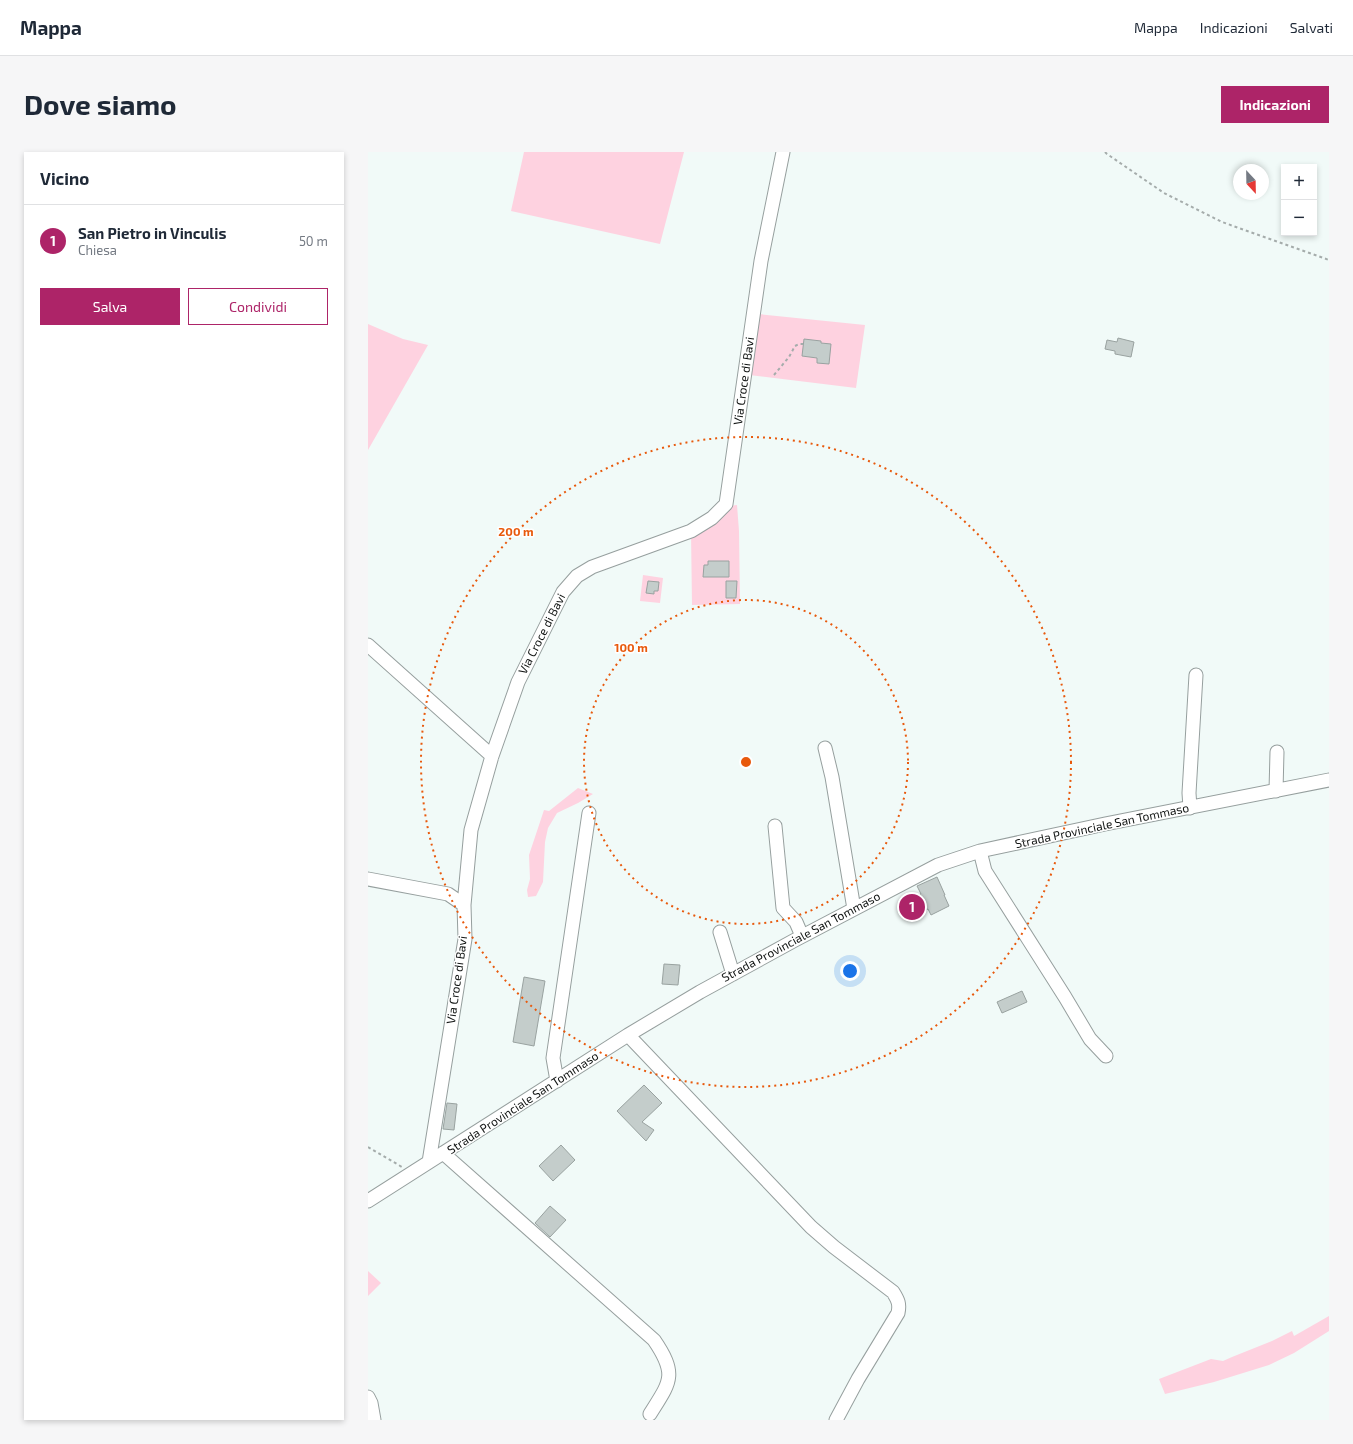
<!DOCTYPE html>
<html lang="it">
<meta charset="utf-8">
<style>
:root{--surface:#fff;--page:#f6f6f7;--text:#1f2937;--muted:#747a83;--line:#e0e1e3;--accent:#ad2468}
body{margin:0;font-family:"Exo 2",sans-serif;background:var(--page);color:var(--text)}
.controls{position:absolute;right:12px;top:12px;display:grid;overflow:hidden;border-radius:0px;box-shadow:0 2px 6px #0003}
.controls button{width:36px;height:36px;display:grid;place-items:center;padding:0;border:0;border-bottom:1px solid var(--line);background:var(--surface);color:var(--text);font:20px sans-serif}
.compass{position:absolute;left:865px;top:12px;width:36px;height:36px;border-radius:50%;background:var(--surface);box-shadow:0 2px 6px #0003;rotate:158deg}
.you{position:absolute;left:482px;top:819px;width:14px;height:14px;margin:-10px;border:3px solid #fff;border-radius:50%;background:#1a73e8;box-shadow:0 0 0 6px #1a73e833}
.badge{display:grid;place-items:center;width:26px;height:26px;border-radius:50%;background:var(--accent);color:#fff;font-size:13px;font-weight:700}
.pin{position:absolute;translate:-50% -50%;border:2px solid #fff;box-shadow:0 1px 4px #0006}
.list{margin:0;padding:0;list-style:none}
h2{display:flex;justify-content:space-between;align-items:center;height:52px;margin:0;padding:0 16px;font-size:17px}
h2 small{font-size:13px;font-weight:400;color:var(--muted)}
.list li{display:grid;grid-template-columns:26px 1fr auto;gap:12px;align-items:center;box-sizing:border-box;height:72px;padding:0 16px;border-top:1px solid var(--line)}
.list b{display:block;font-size:15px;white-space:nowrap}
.list p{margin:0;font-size:13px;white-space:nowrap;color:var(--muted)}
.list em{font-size:13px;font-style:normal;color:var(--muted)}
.actions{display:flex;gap:8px;padding:12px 16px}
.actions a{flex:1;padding:9px 0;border:1px solid var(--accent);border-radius:0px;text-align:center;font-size:14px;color:var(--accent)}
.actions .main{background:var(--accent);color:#fff}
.map{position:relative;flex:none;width:961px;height:1268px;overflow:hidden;border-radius:0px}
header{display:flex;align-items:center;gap:24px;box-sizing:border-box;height:56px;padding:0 20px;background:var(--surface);border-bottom:1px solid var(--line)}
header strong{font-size:19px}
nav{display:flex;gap:22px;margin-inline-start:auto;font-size:14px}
.intro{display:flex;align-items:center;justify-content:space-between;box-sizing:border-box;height:96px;padding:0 24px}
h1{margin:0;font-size:28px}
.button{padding:10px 18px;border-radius:0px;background:var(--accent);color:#fff;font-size:14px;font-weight:700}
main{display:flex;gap:24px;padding:0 24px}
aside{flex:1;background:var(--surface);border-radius:0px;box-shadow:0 2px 6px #0003}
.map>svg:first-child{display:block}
.green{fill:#fed2e0}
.building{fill:#c4cdcb;stroke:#99a2a0}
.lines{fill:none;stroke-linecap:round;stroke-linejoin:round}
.minor-casing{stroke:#969f9e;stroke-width:15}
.path{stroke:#a5acab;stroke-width:2;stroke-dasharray:3 3;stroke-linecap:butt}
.minor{stroke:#fff;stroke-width:13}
.ring{fill:none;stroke:#e8590c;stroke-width:2;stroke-dasharray:2 4}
.labels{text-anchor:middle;stroke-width:3;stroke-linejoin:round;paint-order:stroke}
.street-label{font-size:12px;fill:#101312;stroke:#fff}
.centre{fill:#e8590c;stroke:#fff;stroke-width:2}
.ring-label{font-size:12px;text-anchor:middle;font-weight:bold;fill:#e8590c;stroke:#fff;stroke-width:3;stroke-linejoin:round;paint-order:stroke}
</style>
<header>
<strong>Mappa</strong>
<nav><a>Mappa</a><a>Indicazioni</a><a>Salvati</a></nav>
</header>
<div class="intro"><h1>Dove siamo</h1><a class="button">Indicazioni</a></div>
<main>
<aside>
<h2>Vicino<small></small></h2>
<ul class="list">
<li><span class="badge">1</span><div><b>San Pietro in Vinculis</b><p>Chiesa</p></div><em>50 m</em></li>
</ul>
<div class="actions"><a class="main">Salva</a><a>Condividi</a></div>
</aside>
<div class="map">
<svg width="961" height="1268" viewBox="0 0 961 1268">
<rect width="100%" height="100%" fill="#f1faf8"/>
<path class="green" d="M156,0H316L292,92L143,59Z
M390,162L497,173L488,236L381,223Z
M0,172L35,187L60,193L0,298Z
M369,353L371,379L372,452L324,453L323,380L361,354Z
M275,423L295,426L292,451L272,449Z
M210,636L225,642L210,651L189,661L180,676L177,690L175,730L168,744L160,745L159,738L162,727L161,703L176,658L181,659Z
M0,1119L13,1131L0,1144Z
M961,1164V1179L926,1201L901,1213L846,1230L797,1242L791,1227L843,1207L855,1209L864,1205L904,1189L924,1179L926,1184Z"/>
<path class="building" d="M750,186L766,190L763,205L747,202V199L737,197L739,188L749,190Z
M436,187L453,189V191L463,192L461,212L449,211V206L434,204Z
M340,409H361V425H335L336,413H340Z
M280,429L291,430L290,439H286V442L278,441Z
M358,429H369L368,446H358Z
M569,725L577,743H576L581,754L563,763L560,757L541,766L534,750L553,742L549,734Z
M296,812L312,813L310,833L294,832Z
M156,825L177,829L166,894L145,890Z
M654,839L659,850L634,861L629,850Z
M276,933L294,951L274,970L286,978L278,989L249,959Z
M79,951L89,952L86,978L75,977Z
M193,993L207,1008L185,1029L171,1014Z
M182,1054L198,1068L182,1085L167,1071Z"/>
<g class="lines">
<g class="minor-casing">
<path id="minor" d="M0,493L124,604
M457,596L464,625L486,757
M908,639L909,600
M822,656L821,641L828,523
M407,674L415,756L428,770L434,784
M612,699L617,719L697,845L722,887L738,904
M0,727L80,742L96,753
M352,780L365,822
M260,883L443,1075L466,1095L525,1140C530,1148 532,1152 530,1161L490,1227L468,1268
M189,929L185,906L221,661
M75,1001L286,1188C310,1223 302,1230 282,1262
M61,1010L97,787L96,753L103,678L124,604L150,530L195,440L209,424L224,415L323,379L344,366L358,352L393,109L415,0
M0,1049L260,883L332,840L427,788L570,713L612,699L737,672L961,628
M0,1245L3,1251L6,1268"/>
</g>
<path class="path" d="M737,0L739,2L796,41L854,70L961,108
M406,223L421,205L427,194L431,192H435
M0,995L34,1015"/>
<use href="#minor" class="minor"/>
</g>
<g class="ring">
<circle cx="378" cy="610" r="162"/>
<circle cx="378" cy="610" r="325"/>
</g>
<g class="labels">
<g class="street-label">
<text transform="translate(376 229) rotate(-82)" y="4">Via Croce di Bavi</text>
<text transform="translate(174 482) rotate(-63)" y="4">Via Croce di Bavi</text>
<text transform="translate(734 674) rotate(-12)" y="4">Strada Provinciale San Tommaso</text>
<text transform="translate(433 785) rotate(-28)" y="4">Strada Provinciale San Tommaso</text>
<text transform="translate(89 828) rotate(-82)" y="4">Via Croce di Bavi</text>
<text transform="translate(155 951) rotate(-33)" y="4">Strada Provinciale San Tommaso</text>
</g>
</g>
<circle cx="378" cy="610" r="6" class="centre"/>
<g class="ring-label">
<text x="148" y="384">200 m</text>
<text x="263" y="500">100 m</text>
</g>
</svg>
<div class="controls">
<button>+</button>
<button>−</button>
</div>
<svg class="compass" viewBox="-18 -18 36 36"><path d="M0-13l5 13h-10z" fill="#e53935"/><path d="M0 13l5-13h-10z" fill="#747a83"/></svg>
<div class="you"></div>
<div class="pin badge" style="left:544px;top:755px">1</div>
</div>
</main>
